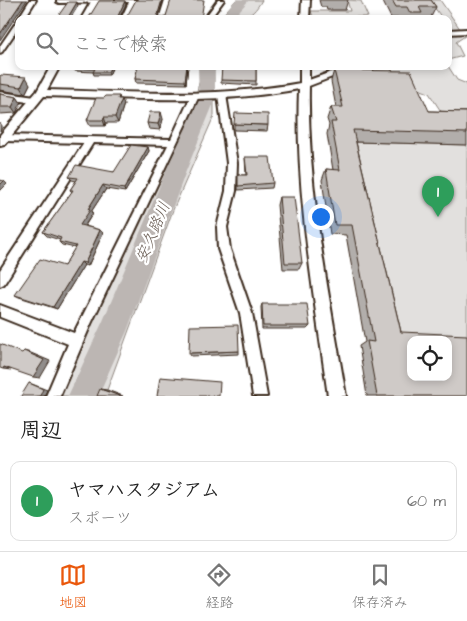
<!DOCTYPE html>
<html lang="ja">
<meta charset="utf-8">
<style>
:root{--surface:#fff;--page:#f2f2f2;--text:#222;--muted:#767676;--line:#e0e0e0;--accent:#ea580c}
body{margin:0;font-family:"Architects Daughter","Klee One",sans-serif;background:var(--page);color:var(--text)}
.controls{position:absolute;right:15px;bottom:15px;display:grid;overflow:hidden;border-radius:10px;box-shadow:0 2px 8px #0003}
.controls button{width:45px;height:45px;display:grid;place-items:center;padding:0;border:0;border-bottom:1px solid var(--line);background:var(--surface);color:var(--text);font:25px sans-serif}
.you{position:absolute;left:320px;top:216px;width:18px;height:18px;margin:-12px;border:4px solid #fff;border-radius:50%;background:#1a73e8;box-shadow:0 0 0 8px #1a73e833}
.badge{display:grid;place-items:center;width:32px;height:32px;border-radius:50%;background:var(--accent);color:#fff;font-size:16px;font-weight:700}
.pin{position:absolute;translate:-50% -41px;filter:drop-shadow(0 1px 2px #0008)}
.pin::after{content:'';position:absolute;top:26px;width:18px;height:15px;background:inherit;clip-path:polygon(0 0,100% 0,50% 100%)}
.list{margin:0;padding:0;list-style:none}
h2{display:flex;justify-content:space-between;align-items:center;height:65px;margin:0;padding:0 20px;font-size:21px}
h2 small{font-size:16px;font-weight:400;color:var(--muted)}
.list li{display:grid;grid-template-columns:32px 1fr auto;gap:15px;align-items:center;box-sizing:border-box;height:80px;margin:0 10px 10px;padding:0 10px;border:1px solid var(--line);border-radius:10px}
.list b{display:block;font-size:19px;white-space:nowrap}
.list p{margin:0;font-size:16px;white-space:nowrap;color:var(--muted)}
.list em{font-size:16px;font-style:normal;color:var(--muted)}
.icon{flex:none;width:28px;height:28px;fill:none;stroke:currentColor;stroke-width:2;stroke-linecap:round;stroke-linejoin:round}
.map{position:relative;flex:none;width:467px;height:396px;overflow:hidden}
.search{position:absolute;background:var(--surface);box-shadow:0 2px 8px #0003;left:15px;right:15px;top:15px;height:55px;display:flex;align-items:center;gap:12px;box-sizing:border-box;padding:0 18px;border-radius:10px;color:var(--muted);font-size:19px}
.sheet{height:155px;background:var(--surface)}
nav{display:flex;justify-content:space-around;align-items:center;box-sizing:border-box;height:70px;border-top:1px solid var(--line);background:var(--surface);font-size:14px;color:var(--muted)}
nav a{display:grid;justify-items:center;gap:2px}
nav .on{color:var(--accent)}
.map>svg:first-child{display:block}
.green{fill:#e2e0de;stroke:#8e857e}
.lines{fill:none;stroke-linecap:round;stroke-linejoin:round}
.river{fill:#bcb6b3;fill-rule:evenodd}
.minor-casing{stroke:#3b2a1e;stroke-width:4}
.tertiary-casing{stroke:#3b2a1e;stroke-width:4}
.minor{fill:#fff;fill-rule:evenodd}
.tertiary{fill:#fff;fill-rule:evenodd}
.wall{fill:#b2aeab;stroke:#3b2a1e}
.shaded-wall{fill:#918d8b;stroke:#3b2a1e}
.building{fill:#cfcac7;stroke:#3b2a1e;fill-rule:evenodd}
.labels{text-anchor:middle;stroke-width:4.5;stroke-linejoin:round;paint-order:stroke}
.water-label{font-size:16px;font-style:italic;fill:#685b52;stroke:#fff}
</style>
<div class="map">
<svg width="467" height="396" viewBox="0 0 467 396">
<rect width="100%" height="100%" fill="#fff"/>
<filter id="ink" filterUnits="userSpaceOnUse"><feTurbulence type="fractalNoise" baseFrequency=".02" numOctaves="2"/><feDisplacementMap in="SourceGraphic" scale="10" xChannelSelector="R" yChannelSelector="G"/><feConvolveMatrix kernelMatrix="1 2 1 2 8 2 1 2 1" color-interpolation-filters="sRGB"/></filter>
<g filter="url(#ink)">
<path class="green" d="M236,0H262C250,21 241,19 219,19Z
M347,0L361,1L368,17H313L311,11H350Z
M429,0H440L465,36L456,42L463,56L448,60V19H440L442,18Z
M203,66H217L214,71V116L173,210L107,390L104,396H56L197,91Z
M390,66H448L457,80L467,84V112L442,113L429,93L396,80Z
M351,142L467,145V340L396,337Z"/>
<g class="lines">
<path class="river" d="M236,0H249L232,19H219Z
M198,66H214L215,100L186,171L127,331L98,396H68L103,321L166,171L199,100Z"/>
<g class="minor-casing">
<path id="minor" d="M30,0H36L24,19H19V27L2,52L0,53V46L17,21L19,20L18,19Z
M57,0H136L127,19H121L129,2L59,3L57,2Z
M165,0H171L165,19H159Z
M218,0H224L210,19H204Z
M0,92L35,97L39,100L35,103L0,98Z
M222,92L226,95L237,163L236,191L227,227L230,249L252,313L267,396H253L240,313L218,249L217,227L226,191L227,163L218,95Z
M195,93L199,96L91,324L60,396H46L68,344L0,317V305L74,333L168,145L93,143L4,284L0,286V270L84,143L4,141L1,140L0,137L4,135L171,139L191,96Z"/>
</g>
<g class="tertiary-casing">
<path id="tertiary" d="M92,0H100L89,19H81Z
M302,0H310L309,19H301Z
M467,29V33L448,34V30Z
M51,66H60L47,90C131,92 217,98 300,83V66H309V80L348,66H361L309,86C307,191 329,294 346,396H328C314,294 295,192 299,89C216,105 129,98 44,96L4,145L0,146V135L37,91Z"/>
</g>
<use href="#minor" class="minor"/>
<use href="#tertiary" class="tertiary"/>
</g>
<path class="wall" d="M319,0H348L345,10H327L326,7H321Z
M382,0H431L436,7L430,19L391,18Z
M113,66L109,75H94L93,72L75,71L74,68Z
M138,66H188L186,84L136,83L135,79Z
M256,67V85L221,83V80Z
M334,70L429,111L467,112V145L356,142L401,332L467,396H367L359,346L365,342L346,235L330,234L322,180L326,169L333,170L327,134L329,125L327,119L331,107H336L331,81Z
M0,76L30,84L25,94L0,90Z
M0,94L17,97L21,103L16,113L0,114Z
M120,99L124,104L118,123H106L105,126H90L87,120Z
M163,119L160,130L149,129L147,123Z
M234,124L268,125L267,131L234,130Z
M148,147L149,151L125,192L106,189L91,212L93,213L85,226L100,230L103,233L88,266L84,265L57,309L19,297L15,295L64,266L75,248L62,245L59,242L60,240L47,236L43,232L72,192L70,190L76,181L72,180L69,177L114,172Z
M245,157L273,183L272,188L238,190V175H246Z
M279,197L302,263L299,269H283L277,205Z
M262,304L310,326L307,329H262L261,307Z
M239,351V354L191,356L189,353Z"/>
<path class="shaded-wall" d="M23,0H27L0,40V34Z
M162,0H163L158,19L157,17Z
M125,1L126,4L119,19L118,16Z
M77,2L78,6L70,19H67Z
M111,66H113L109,75L108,72Z
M187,66H188L186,84L185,81Z
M26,77L30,84L25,94L21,87Z
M119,96L121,102L122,99L124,104L118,123L115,117Z
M17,97L21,103L16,113L12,107Z
M161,112L163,119L160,130L158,124Z
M104,117L106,123L105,126L103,120Z
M0,123L3,127L0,131Z
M148,147L149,151L125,192L124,189Z
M4,181L7,184L0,191V185Z
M103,185L106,189L91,212L93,213L83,228L80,225L88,209Z
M100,230L103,233L88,266L85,263Z
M81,262L84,265L57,309L53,307Z
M24,351L31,353L50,361L40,378L33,377Z
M4,367L12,369L11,370L3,369Z
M29,383L32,384L47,390L44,396H40Z
M100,389L107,390L123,396H120Z"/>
<path class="building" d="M0,0H23L0,34Z
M136,0H162L157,17L166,16L171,0H204L201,19H88L99,1H125L118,16L126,18Z
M392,0H431L436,7H419L422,13H410L407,7H396Z
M68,2H77L67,19H56Z
M75,66H111L108,72H93L95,69L74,68Z
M138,66H187L185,81L135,79Z
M222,66L256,67V81L221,80Z
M334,70L411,71L429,111L467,112V133L353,130L401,332L467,335V396H377L367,341L374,342L352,225H335L326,169L340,170L331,122H336L331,107H343ZM411,340H448V377H411Z
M1,75L26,77L21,87L0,84V76Z
M0,94L17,97L12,107H0Z
M106,96H119L118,99H122L115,117H104L103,120H87L96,98H104Z
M150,112H161L158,124L147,123Z
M235,113L268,114V125L234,124Z
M131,145L148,147L124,189L103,185L88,209L90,210L80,225L100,230L85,263L81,262L53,307L15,295L40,259L64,266L76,246L59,242L61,238L43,232L73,190H70L78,178L69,177L76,165L114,172Z
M245,157H270L273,183L238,186V175H247Z
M0,180L4,181L0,185Z
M279,197H294L302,263H285Z
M262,304H307L310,326H263Z
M238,325L239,351L189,353L190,326Z
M0,344L22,353L24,351L44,360L33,377L4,367L3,369L0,368Z
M160,377L220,382L219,396H157Z
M29,383L43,389L40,396H21Z
M100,389L120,396H97Z"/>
</g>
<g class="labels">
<g class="water-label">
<text transform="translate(152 232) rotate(-67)" y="6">安久路川</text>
</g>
</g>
</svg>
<div class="controls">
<button><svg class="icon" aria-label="locate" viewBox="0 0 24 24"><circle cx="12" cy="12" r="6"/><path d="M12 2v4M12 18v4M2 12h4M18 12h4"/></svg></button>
</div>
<div class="you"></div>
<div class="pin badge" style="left:438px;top:217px;background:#2e9e5b">1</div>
<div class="search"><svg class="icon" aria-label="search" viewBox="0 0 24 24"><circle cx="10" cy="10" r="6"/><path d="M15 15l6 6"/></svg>ここで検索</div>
</div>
<section class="sheet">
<h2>周辺<small></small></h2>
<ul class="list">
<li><span class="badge" style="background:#2e9e5b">1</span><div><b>ヤマハスタジアム</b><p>スポーツ</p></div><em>60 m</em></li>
</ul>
</section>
<nav>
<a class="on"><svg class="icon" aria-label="map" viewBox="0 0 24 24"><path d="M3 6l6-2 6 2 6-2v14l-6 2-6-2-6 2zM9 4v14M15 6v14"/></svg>地図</a>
<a><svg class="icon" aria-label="directions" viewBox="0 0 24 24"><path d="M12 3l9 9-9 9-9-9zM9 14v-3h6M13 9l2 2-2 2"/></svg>経路</a>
<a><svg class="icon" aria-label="saved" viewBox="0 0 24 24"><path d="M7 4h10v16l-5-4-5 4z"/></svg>保存済み</a>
</nav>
